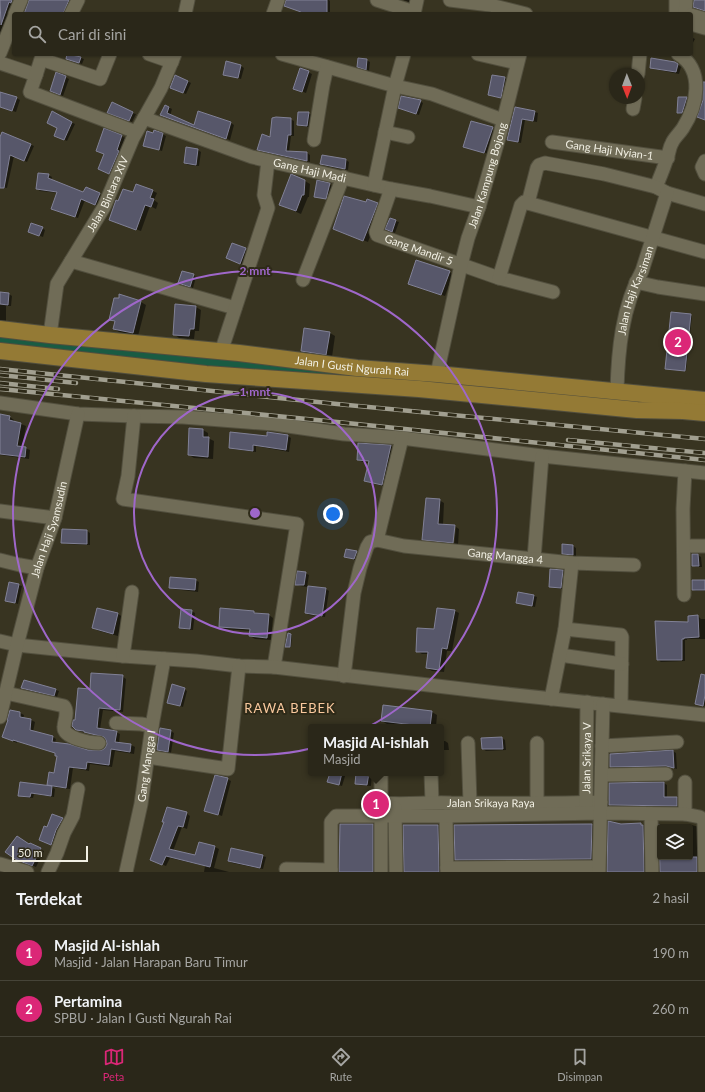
<!DOCTYPE html>
<html lang="id">
<meta charset="utf-8">
<style>
:root{--surface:#2a2719;--page:#363326;--text:#f1f3f6;--muted:#a5a5a2;--line:#464438;--accent:#db2777}
body{margin:0;font-family:Lato,sans-serif;background:var(--page);color:var(--text)}
.controls{position:absolute;right:12px;bottom:12px;display:grid;overflow:hidden;border-radius:4px;box-shadow:0 1px 3px #0004}
.controls button{width:36px;height:36px;display:grid;place-items:center;padding:0;border:0;border-bottom:1px solid var(--line);background:var(--surface);color:var(--text);font:20px sans-serif}
.compass{position:absolute;left:609px;top:68px;width:36px;height:36px;border-radius:50%;background:var(--surface);box-shadow:0 1px 3px #0004;rotate:179deg}
.scale{position:absolute;left:12px;bottom:10px;width:76px;box-sizing:border-box;padding-left:4px;border:2px solid #f2f0e4;border-top:0;font-size:11px;line-height:14px;white-space:nowrap;color:#f2f0e4;-webkit-text-stroke:3px #2e2a18;paint-order:stroke}
.you{position:absolute;left:333px;top:514px;width:14px;height:14px;margin:-10px;border:3px solid #fff;border-radius:50%;background:#1a73e8;box-shadow:0 0 0 6px #1a73e833}
.badge{display:grid;place-items:center;width:26px;height:26px;border-radius:50%;background:var(--accent);color:#fff;font-size:13px;font-weight:700}
.pin{position:absolute;translate:-50% -50%;border:2px solid #fff;box-shadow:0 1px 4px #0006}
.popup{position:absolute;left:308px;top:724px;width:136px;height:52px;box-sizing:border-box;display:grid;place-content:center;border-radius:4px;background:var(--surface);filter:drop-shadow(0 1px 3px #0005);font-size:13px;white-space:nowrap;color:var(--muted)}
.popup b{font-size:15px;color:var(--text)}
.popup::after{content:'';position:absolute;left:50%;top:100%;margin-left:-8px;border:8px solid transparent;border-top-color:var(--surface)}
.list{margin:0;padding:0;list-style:none}
h2{display:flex;justify-content:space-between;align-items:center;height:52px;margin:0;padding:0 16px;font-size:17px}
h2 small{font-size:13px;font-weight:400;color:var(--muted)}
.list li{display:grid;grid-template-columns:26px 1fr auto;gap:12px;align-items:center;box-sizing:border-box;height:56px;padding:0 16px;border-top:1px solid var(--line)}
.list b{display:block;font-size:15px;white-space:nowrap}
.list p{margin:0;font-size:13px;white-space:nowrap;color:var(--muted)}
.list em{font-size:13px;font-style:normal;color:var(--muted)}
.icon{flex:none;width:22px;height:22px;fill:none;stroke:currentColor;stroke-width:2;stroke-linecap:round;stroke-linejoin:round}
.map{position:relative;flex:none;width:705px;height:872px;overflow:hidden}
.search{position:absolute;background:var(--surface);box-shadow:0 1px 3px #0004;left:12px;right:12px;top:12px;height:44px;display:flex;align-items:center;gap:10px;box-sizing:border-box;padding:0 14px;border-radius:4px;color:var(--muted);font-size:15px}
.sheet{height:164px;background:var(--surface)}
nav{display:flex;justify-content:space-around;align-items:center;box-sizing:border-box;height:56px;border-top:1px solid var(--line);background:var(--surface);font-size:11px;color:var(--muted)}
nav a{display:grid;justify-items:center;gap:2px}
nav .on{color:var(--accent)}
.map>svg:first-child{display:block}
.green{fill:#195b43}
.shadow{fill:#0007}
.building{fill:#57576a;stroke:#818196}
.lines{fill:none;stroke-linecap:round;stroke-linejoin:round}
.minor-casing{stroke:#524f3e;stroke-width:15}
.major-casing{stroke:#524f3e;stroke-width:18}
.minor{stroke:#706c57;stroke-width:13}
.major{stroke:#947a35;stroke-width:16}
.rail-casing{stroke:#a19f90;stroke-width:4.5}
.rail{stroke:#2e2a18;stroke-width:3;stroke-dasharray:9;stroke-linecap:butt}
.ring{fill:none;stroke:#9f67ca;stroke-width:2}
.labels{text-anchor:middle;stroke-width:4;stroke-linejoin:round;paint-order:stroke}
.street-label{font-size:11px;fill:#f2f0e4;stroke:#2e2a18}
.quarter-label{font-size:13px;letter-spacing:1px;fill:#f9c89d;stroke:#2e2a18}
.centre{fill:#9f67ca;stroke:#2e2a18;stroke-width:2}
.ring-label{font-size:12px;text-anchor:middle;font-weight:bold;fill:#9f67ca;stroke:#2e2a18;stroke-width:4;stroke-linejoin:round;paint-order:stroke}
</style>
<div class="map">
<svg width="705" height="872" viewBox="0 0 705 872">
<rect width="100%" height="100%" fill="#383421"/>
<path class="green" d="M0,329L685,398L705,413L0,351Z"/>
<path class="shadow" d="M0,0H17L1,35H0Z
M30,0H76L69,14H25Z
M287,0H329L330,1V14H301L302,12L289,7Z
M403,0H413L412,3Z
M691,37L695,39L691,46Z
M68,54L84,59L82,64L67,59Z
M366,60L370,62L369,71L362,68Z
M675,63L681,67L679,74L654,69L651,68Z
M241,66L244,68L241,79L224,74Z
M301,69L312,74L306,93L298,90Z
M65,77L69,79L63,96L54,92Z
M504,78L508,80L504,99L489,95Z
M187,81L191,83L186,94L174,89Z
M0,98H16L20,100L16,112L0,107Z
M687,98L690,100L685,115L681,114L678,113Z
M420,101L423,103L419,115L403,109Z
M168,107L172,109L170,116L195,126L199,112L231,123L234,125L230,140L162,115Z
M516,108L535,112L538,113L537,122L525,120L521,143L508,140Z
M52,113L75,124L67,141L58,137V128Z
M132,113L136,114L132,122L112,114Z
M308,113L312,115L310,127L301,126L298,124Z
M290,119L294,121V136H291L289,152L307,153L310,155V162L261,151L258,149Z
M471,122L496,130L488,154L464,146Z
M3,134L34,146L27,162L14,156L7,188L0,187V140Z
M162,134L166,136L162,151L148,147Z
M121,136L125,138L120,153L122,154L113,175L103,171Z
M198,150L201,152L199,166L188,165L185,163Z
M323,156L346,160L349,162L348,170L325,166L321,164Z
M48,175L52,177L51,180L84,193L99,194L102,196L98,206L85,200L78,218L56,210L58,193L40,191L37,189Z
M305,181L310,184L309,197H308L301,214L280,205Z
M318,181L333,186L329,200L315,196Z
M153,191L157,193L154,200L158,203L156,209L150,206L141,231L114,222L119,202L134,194Z
M367,203L377,204L381,206L368,242L338,231Z
M395,221L399,222L395,233L390,231Z
M42,228L45,230L43,237L32,233Z
M233,244L249,251L243,265L231,259Z
M449,272L453,274L445,296L412,285Z
M193,275L196,277L193,288L179,283Z
M0,293L9,294L12,296L11,306H6V321L0,322Z
M120,296L141,302L146,305L138,336L119,332L114,329L116,323L110,319L120,299Z
M196,307L201,310L199,331H195L194,339L179,338L174,334Z
M690,315L692,316L686,371L668,369Z
M330,333L335,336L332,357L307,354L302,351Z
M0,415L10,417L14,420V422L21,424L26,426L22,447L30,450L29,459L0,455Z
M203,430L208,433V438L214,441L213,459L194,458L189,455Z
M268,433L288,436L291,438L289,452L256,446V452L233,449L230,448L267,437Z
M391,446L395,449L387,487L370,483L366,481L369,463L363,462L358,460Z
M439,500L444,503L443,525L456,527H454L452,544L428,542L423,539Z
M456,527L459,529L458,545H454Z
M87,531L90,533V545L66,544L62,542Z
M573,546L576,548V556L566,555L563,553Z
M347,550L360,554L358,561L346,557Z
M693,555H698L701,557L702,567H696L693,565Z
M551,570L563,571L566,573L564,589L553,588L550,586Z
M305,573L309,575L307,587L300,586L296,584Z
M195,580L199,582L198,592L173,589L170,587Z
M705,581V591H696L693,590Z
M9,583L22,586L18,604L6,600Z
M326,589L329,591L325,617L309,615L306,613Z
M519,593L534,596L537,597L535,607L520,604L517,602Z
M98,609L118,614L123,617L118,636L99,631L93,628Z
M191,611L195,613L193,630L183,629L180,627Z
M455,611L459,613L452,651H447L444,672L432,671L427,668L429,654H422L417,651L435,630Z
M253,612L258,614L269,615L273,618L271,640L255,639L250,636L251,631L224,629L220,627Z
M698,616L701,619H705V639H687V640H685V661L661,662L658,660L689,623V617Z
M291,635H292L291,647H288L286,646Z
M122,676L126,679L123,712L103,710L100,729L116,732L120,734L119,743L131,745L135,747L134,754L115,751L112,767L90,764L89,771L73,768L70,789L52,787L48,785L55,774L58,756L56,753L17,741V743L3,737L20,713L24,715L23,719L31,720L35,722L33,732L53,737L56,739L55,743L88,751H103L106,748L108,744L106,738L80,731L76,729V722L91,690Z
M23,688L56,690L59,691L57,697L26,690Z
M184,689L187,691L183,707L168,702Z
M705,689V706L697,703Z
M432,712L437,715L436,727H413L387,724L382,721Z
M171,731L174,733L171,753L161,752L158,750Z
M502,738L505,740L506,750L486,751L483,749Z
M441,741H445L448,743L449,750H441Z
M673,751L676,753L677,769L670,767L613,768L611,766Z
M331,773H346L342,786L328,782Z
M357,773H372L371,786L359,785L356,783Z
M227,779L231,781L222,816L205,810Z
M664,783L667,785V798H677L679,799V807L612,806L610,805V784Z
M52,787L55,789L54,797L34,794L33,798L22,797L19,795Z
M186,813L190,816L187,829L182,827L173,851L196,856L199,843L215,847L219,849L214,868L229,872H204L205,866L170,858L166,866L151,860Z
M52,815L66,820L55,846L43,842Z
M641,824L646,827L647,872H608L621,825Z
M688,824L699,827L700,872H661V857H690V827H660V825Z
M373,825L376,827V872H340Z
M592,825L595,826L594,860L459,861L456,859Z
M438,826L441,828L442,872H405Z
M30,846L44,851L36,867L20,861Z
M262,856L266,857L263,869L232,863L229,861Z"/>
<path class="building" d="M0,0H12L11,3L9,2L1,25Z
M29,0H69L63,14H24Z
M286,0H327V13L300,14L301,12L284,6Z
M694,0H705V11L693,7Z
M67,54L81,57L79,63L66,59Z
M358,58L367,59L366,70L357,67Z
M651,58L675,62L678,64L676,72L650,68Z
M226,61L241,65L238,78L223,75Z
M300,68L309,71L302,92L293,89Z
M56,72L66,76L60,95L50,91Z
M175,75L188,81L183,93L170,88Z
M492,75L505,77L501,98L488,95Z
M703,82H705V120L697,117L703,100Z
M0,92L17,97L12,111L0,107Z
M401,96L421,100L416,114L398,108Z
M678,97H687L682,113H677Z
M112,102L133,112L129,121L107,113Z
M165,105L169,107L167,113L194,125L198,111L231,122L226,139L160,115Z
M515,107L535,111L533,121L522,119L518,142L507,140Z
M52,111L72,122L64,140L54,136L57,128L47,123Z
M298,112H309L307,126L297,125Z
M276,117L291,118V135H288L286,151L307,152V161L257,150L262,134L270,137L272,118Z
M471,121L493,127L484,153L463,147Z
M104,128L122,135L117,150L119,151L109,174L98,169L104,154L96,151Z
M154,130L163,133L159,150L143,146L147,131L153,133Z
M2,132L31,144L24,161L10,155L4,188H0V137Z
M186,147L198,149L196,165L184,163Z
M322,155L346,159L345,169L320,164Z
M38,173L49,174L48,178L83,192L86,187L100,193L95,205L81,199L75,217L51,209L57,192L36,189Z
M291,174L305,180L304,195H302L296,211L279,205Z
M317,180L330,183L326,199L314,197Z
M136,184L153,190L150,198L154,199L151,207L145,205L136,230L109,220L116,200L118,201L123,189L133,192Z
M344,196L366,202L367,199L378,203L363,241L333,229Z
M390,218L396,220L392,232L385,229Z
M31,223L43,227L39,236L28,232Z
M232,243L246,248L240,264L226,258Z
M416,260L450,271L441,295L408,284Z
M182,271L194,274L190,287L178,283Z
M0,292L9,293L8,305L0,304Z
M119,294L141,301L133,333L113,329L115,321L109,320L114,298H119Z
M175,304L196,306L194,329H190L189,336L173,335Z
M671,312L691,314L685,371L665,369Z
M304,328L330,332L326,355L301,351Z
M0,414L10,416L9,420L21,423L17,446L26,447L25,457L0,454Z
M189,428L203,429V437H209L208,457L188,455Z
M230,432L267,436V432L288,435L286,450L253,445V451L229,448Z
M358,443L391,445L382,485L364,481L369,461L357,460Z
M426,498L440,499L438,524L455,525L453,543L422,540Z
M62,529L87,530V544L61,543Z
M562,544L573,545V555L562,554Z
M346,549L357,551L354,559L344,557Z
M692,554H698L699,566H692Z
M550,569L563,570L561,588L549,587Z
M297,571L306,572L304,585H295Z
M170,577L196,579L195,590L169,588Z
M692,580H705V590H692Z
M9,582L19,584L15,603L5,601Z
M308,586L326,588L322,616L305,613Z
M518,592L534,595L532,606L516,603Z
M97,608L118,613L113,634L92,628Z
M220,608L254,611V613L269,614L267,638L249,636L250,629L219,627Z
M437,608L455,610L447,649L442,648L439,670L426,668L428,652H416L417,628L434,629Z
M181,609L192,610L190,629L179,628Z
M698,615L699,637L684,638V639H682V660H657L655,621L688,622V616Z
M288,633L291,634L290,647H285Z
M91,673L123,675L120,710L99,708L97,728L117,731L115,742L131,744L130,752L111,749L109,765L87,762L86,769L69,767L66,788L47,785L49,772L54,773L57,756H55V753L13,740V741L2,737L8,720H7L10,710L20,712V717L31,719L30,730L53,736L52,742L69,744L88,750H102L105,748L107,744L106,740L104,737L84,732V731L76,730L72,726L73,720H75L78,688L90,689Z
M701,674L705,675V695L703,706L695,704Z
M24,680L56,689L54,696L21,688Z
M172,684L185,688L180,706L167,703Z
M383,705L432,711L430,727L381,721Z
M160,728L171,730L168,752L157,750Z
M502,737L503,749H482L481,738Z
M673,750L674,768L666,766L610,767V754Z
M330,773H342L339,785L327,782Z
M356,773H369L367,785L355,784Z
M215,775L228,778L218,815L204,811Z
M20,782L52,786L51,796L31,793L30,797L18,796Z
M664,782V797H677V806L609,805V783Z
M167,807L187,812L183,827L178,826L169,849L195,855L199,842L215,846L210,867L166,856L162,865L150,860L164,822H162Z
M52,814L63,818L56,830L51,845L39,840L44,826L47,827Z
M608,821L621,824L641,823V825H643L644,872H607Z
M340,824H373V872H339Z
M588,824H592L591,859L455,860L454,825Z
M659,824L660,857H697V872H660Z
M403,825H438L439,872H404Z
M17,836L29,844L30,843L41,848L32,866L15,859L5,852Z
M231,848L263,855L260,868L228,861Z"/>
<g class="lines">
<g class="minor-casing">
<g id="minor">
<path d="M377,0L414,12"/>
<path d="M450,0L490,5L526,14"/>
<path d="M15,14L21,0"/>
<path d="M71,14L78,0"/>
<path d="M185,14L188,0"/>
<path d="M273,14L278,0"/>
<path d="M414,14L417,0"/>
<path d="M676,14V0"/>
<path d="M685,14L686,0"/>
<path d="M691,15L705,19"/>
<path d="M691,24L705,28"/>
<path d="M0,53L14,18"/>
<path d="M149,54L172,62"/>
<path d="M282,54L395,86L432,94L503,120"/>
<path d="M478,54L517,63"/>
<path d="M0,63L36,75L30,92L136,132"/>
<path d="M638,74L640,54"/>
<path d="M36,75L41,59L100,79L110,54"/>
<path d="M633,109L635,98"/>
<path id="s1" d="M144,118L252,157L391,189L430,196L479,207"/>
<path d="M385,132L408,137"/>
<path d="M314,140L323,85L327,67"/>
<path id="s2" d="M552,142L668,158"/>
<path d="M705,161L702,167L705,174"/>
<path d="M374,185L395,86L404,54"/>
<path d="M656,187C660,177 664,168 667,158C669,154 669,148 672,143C674,138 679,134 683,128C697,106 705,70 678,54"/>
<path id="s3" d="M391,189L376,232L377,235L499,278L553,292"/>
<path d="M528,203L537,168L539,165L545,163L604,174L656,187L667,193L705,204"/>
<path d="M71,261L235,308"/>
<path d="M499,278L521,205L524,202L705,252"/>
<path d="M303,280L343,177"/>
<path d="M636,282L658,287L705,294"/>
<path id="s4" d="M50,335L57,284L104,207L133,138L161,88L175,54"/>
<path d="M221,352L268,208L264,195L268,161"/>
<path id="s5" d="M437,374L461,265L468,238L479,207L500,134L520,54"/>
<path id="s6" d="M617,391C618,351 622,307 642,271L667,193"/>
<path d="M0,403L78,414L134,416L183,417L274,424L344,434L402,438L542,456L705,473"/>
<path d="M134,416L128,476L123,499L297,524L274,667"/>
<path d="M0,511L55,518"/>
<path d="M377,540L402,438"/>
<path d="M685,546H705"/>
<path d="M534,559L542,456"/>
<path d="M0,560L20,565L37,568"/>
<path d="M684,595L683,509L685,471"/>
<path d="M565,629L621,635L622,637L621,705"/>
<path d="M0,641L17,645L123,656L196,661L239,666L274,667L497,693L705,715"/>
<path d="M560,655L622,664"/>
<path d="M123,656L132,592"/>
<path id="s7" d="M344,676L354,593L360,568L367,547L370,542L377,540L404,546L534,559L572,563L634,565"/>
<path d="M6,693L64,706C69,713 64,720 64,727C63,738 90,743 99,743"/>
<path d="M551,699L565,629L572,563"/>
<path id="s8" d="M0,717L17,645L37,568L55,518L78,414"/>
<path d="M116,723L141,724L152,726"/>
<path d="M468,743L470,803"/>
<path d="M537,743V803"/>
<path d="M602,746L677,742"/>
<path d="M148,757L228,769L239,666"/>
<path d="M381,773V872"/>
<path d="M431,773L432,802"/>
<path d="M602,775L666,774"/>
<path d="M685,782V814"/>
<path id="s9" d="M381,803C405,805 428,802 451,803C501,803 551,804 601,802"/>
<path d="M395,808L396,872"/>
<path id="s10" d="M586,811L587,702"/>
<path d="M651,814L652,872"/>
<path d="M446,816L447,872"/>
<path d="M0,864L27,872"/>
<path d="M447,868L598,867"/>
<path d="M286,869L331,870"/>
<path d="M48,872L57,853L64,833L73,816L78,789"/>
<path id="s11" d="M126,872L141,804L152,726L164,659"/>
<path d="M331,872V822L336,816H446L600,813L685,814L700,817L704,821V826L705,872"/>
<path d="M599,872L603,704"/>
</g>
</g>
<g class="major-casing">
<g id="major">
<path id="s12" d="M0,329L50,335L239,353L357,368L437,374L705,400"/>
<path d="M0,351L206,374L419,389L637,410L683,411L705,413"/>
</g>
</g>
<use href="#minor" class="minor"/>
<use href="#major" class="major"/>
<g class="rail-casing">
<path id="rail" d="M0,369L337,404L705,439
M0,375L76,383
M0,383L58,389
M0,389L337,422L705,460
M568,440L705,453"/>
</g>
<use href="#rail" class="rail"/>
</g>
<g class="ring">
<circle cx="255" cy="513" r="121"/>
<circle cx="255" cy="513" r="242"/>
</g>
<g class="labels">
<g class="street-label">
<text dy="4" stroke="none"><textPath href="#s2" startOffset="58">Gang Haji Nyian-1</textPath></text>
<text dy="4" stroke="none"><textPath href="#s1" startOffset="174">Gang Haji Madi</textPath></text>
<text dy="4" stroke="none"><textPath href="#s5" startOffset="205">Jalan Kampung Bojong</textPath></text>
<text dy="4" stroke="none"><textPath href="#s4" startOffset="155">Jalan Bintara XIV</textPath></text>
<text dy="4" stroke="none"><textPath href="#s3" startOffset="93">Gang Mandir 5</textPath></text>
<text dy="4" stroke="none"><textPath href="#s6" startOffset="103">Jalan Haji Karsiman</textPath></text>
<text dy="4" stroke="none"><textPath href="#s12" startOffset="354">Jalan I Gusti Ngurah Rai</textPath></text>
<text dy="4" stroke="none"><textPath href="#s8" startOffset="194">Jalan Haji Syamsudin</textPath></text>
<text dy="4" stroke="none"><textPath href="#s7" startOffset="274">Gang Mangga 4</textPath></text>
<text dy="4" stroke="none"><textPath href="#s10" startOffset="53">Jalan Srikaya V</textPath></text>
<text dy="4" stroke="none"><textPath href="#s11" startOffset="108">Gang Mangga I</textPath></text>
<text dy="4" stroke="none"><textPath href="#s9" startOffset="110">Jalan Srikaya Raya</textPath></text>
</g>
<g class="quarter-label">
<text x="290" y="713">RAWA BEBEK</text>
</g>
</g>
<circle cx="255" cy="513" r="6" class="centre"/>
<g class="ring-label">
<text x="255" y="275">2 mnt</text>
<text x="255" y="396">1 mnt</text>
</g>
</svg>
<div class="controls">
<button><svg class="icon" aria-label="layers" viewBox="0 0 24 24"><path d="M12 4l9 5-9 5-9-5zM3 14l9 5 9-5"/></svg></button>
</div>
<svg class="compass" viewBox="-18 -18 36 36"><path d="M0-13l5 13h-10z" fill="#e53935"/><path d="M0 13l5-13h-10z" fill="#a5a5a2"/></svg>
<div class="scale">50 m</div>
<div class="you"></div>
<div class="pin badge" style="left:376px;top:804px">1</div>
<div class="popup"><b>Masjid Al-ishlah</b>Masjid</div>
<div class="pin badge" style="left:678px;top:342px">2</div>
<div class="search"><svg class="icon" aria-label="search" viewBox="0 0 24 24"><circle cx="10" cy="10" r="6"/><path d="M15 15l6 6"/></svg>Cari di sini</div>
</div>
<section class="sheet">
<h2>Terdekat<small>2 hasil</small></h2>
<ul class="list">
<li><span class="badge">1</span><div><b>Masjid Al-ishlah</b><p>Masjid · Jalan Harapan Baru Timur</p></div><em>190 m</em></li>
<li><span class="badge">2</span><div><b>Pertamina</b><p>SPBU · Jalan I Gusti Ngurah Rai</p></div><em>260 m</em></li>
</ul>
</section>
<nav>
<a class="on"><svg class="icon" aria-label="map" viewBox="0 0 24 24"><path d="M3 6l6-2 6 2 6-2v14l-6 2-6-2-6 2zM9 4v14M15 6v14"/></svg>Peta</a>
<a><svg class="icon" aria-label="directions" viewBox="0 0 24 24"><path d="M12 3l9 9-9 9-9-9zM9 14v-3h6M13 9l2 2-2 2"/></svg>Rute</a>
<a><svg class="icon" aria-label="saved" viewBox="0 0 24 24"><path d="M7 4h10v16l-5-4-5 4z"/></svg>Disimpan</a>
</nav>
